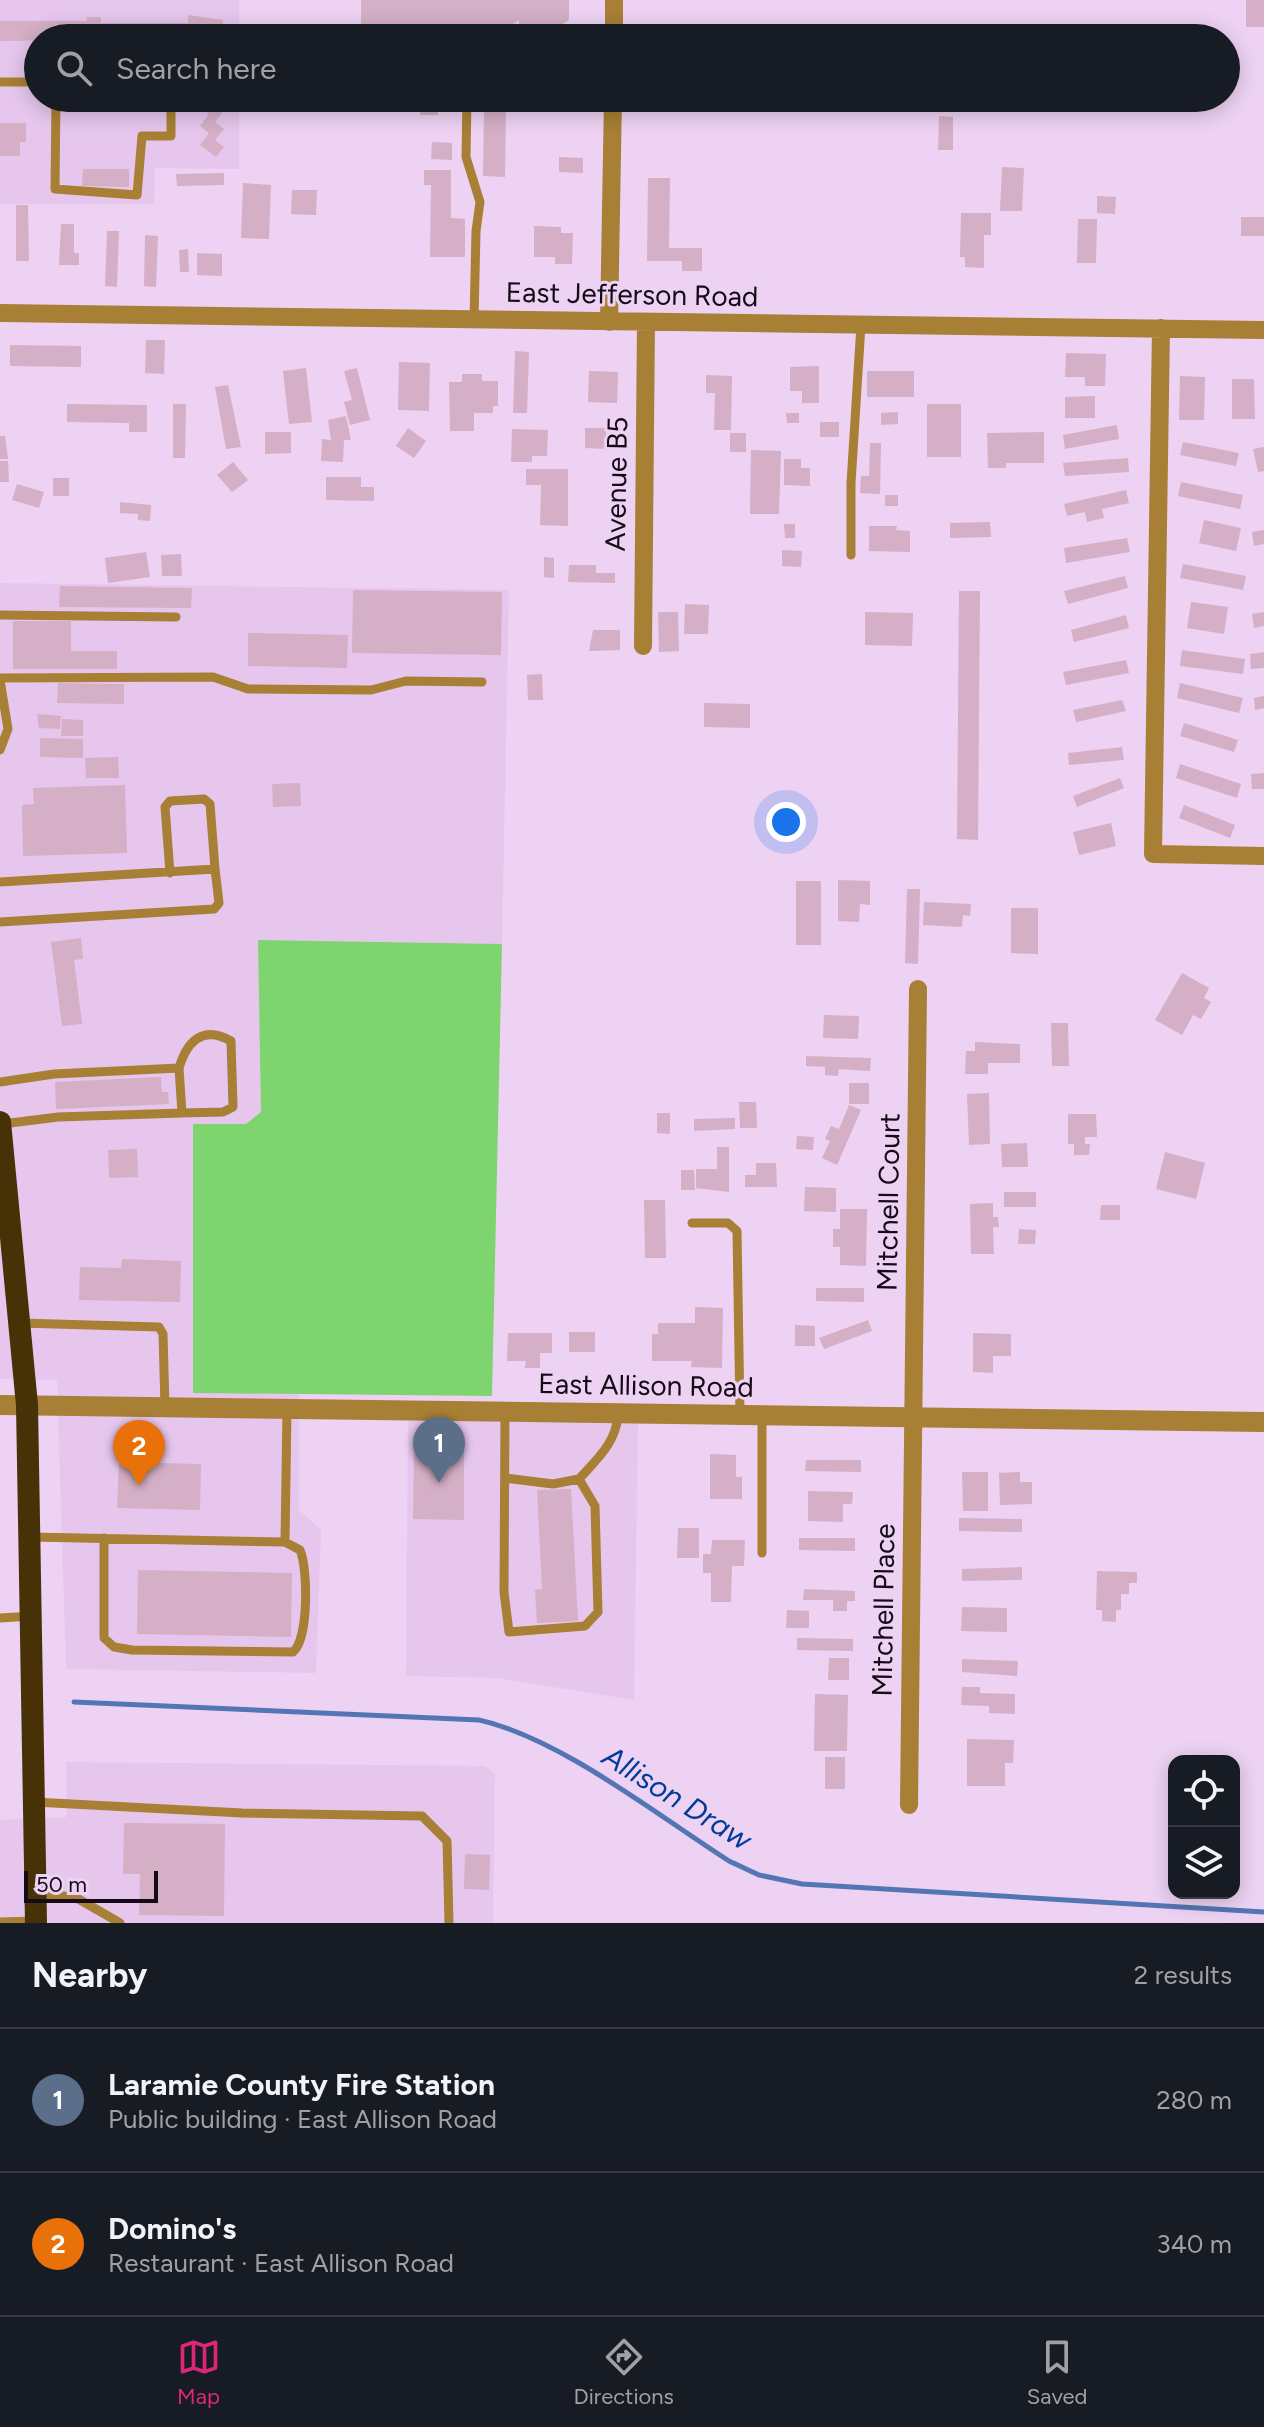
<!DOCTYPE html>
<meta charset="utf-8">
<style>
:root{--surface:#171b24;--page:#242831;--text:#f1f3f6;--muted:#9ea1a6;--line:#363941;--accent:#db2777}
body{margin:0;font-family:Figtree,sans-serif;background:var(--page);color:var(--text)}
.controls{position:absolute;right:24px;bottom:24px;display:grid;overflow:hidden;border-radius:16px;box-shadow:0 4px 20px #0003}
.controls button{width:72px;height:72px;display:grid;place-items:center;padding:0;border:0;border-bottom:2px solid var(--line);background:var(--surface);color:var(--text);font:40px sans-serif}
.scale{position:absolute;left:24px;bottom:20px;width:134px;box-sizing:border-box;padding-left:8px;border:4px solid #140b16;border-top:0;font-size:22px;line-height:28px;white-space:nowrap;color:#140b16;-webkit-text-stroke:6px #edd2f3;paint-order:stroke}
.you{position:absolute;left:786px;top:822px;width:28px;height:28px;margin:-20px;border:6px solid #fff;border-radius:50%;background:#1a73e8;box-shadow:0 0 0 12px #1a73e833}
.badge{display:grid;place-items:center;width:52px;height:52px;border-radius:50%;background:var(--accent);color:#fff;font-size:26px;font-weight:700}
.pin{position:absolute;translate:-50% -66px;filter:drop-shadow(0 2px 4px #0008)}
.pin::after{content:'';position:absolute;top:42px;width:28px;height:24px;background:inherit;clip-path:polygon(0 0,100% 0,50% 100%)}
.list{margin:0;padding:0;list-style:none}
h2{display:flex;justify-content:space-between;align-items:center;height:104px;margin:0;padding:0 32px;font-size:34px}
h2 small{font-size:26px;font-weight:400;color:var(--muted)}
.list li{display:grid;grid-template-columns:52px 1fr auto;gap:24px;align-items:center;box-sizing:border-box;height:144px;padding:0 32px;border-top:2px solid var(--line)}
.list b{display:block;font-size:30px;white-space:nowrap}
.list p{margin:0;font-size:26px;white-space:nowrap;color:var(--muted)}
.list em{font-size:26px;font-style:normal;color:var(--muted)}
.icon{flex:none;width:44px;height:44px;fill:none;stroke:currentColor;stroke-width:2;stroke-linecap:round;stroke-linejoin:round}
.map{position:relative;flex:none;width:1264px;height:1923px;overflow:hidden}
.search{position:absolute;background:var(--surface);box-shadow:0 4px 20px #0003;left:24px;right:24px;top:24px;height:88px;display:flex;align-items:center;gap:20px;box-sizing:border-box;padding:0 28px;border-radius:44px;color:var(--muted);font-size:30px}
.sheet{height:392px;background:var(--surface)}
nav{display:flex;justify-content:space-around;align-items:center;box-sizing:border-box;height:112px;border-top:2px solid var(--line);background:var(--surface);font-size:22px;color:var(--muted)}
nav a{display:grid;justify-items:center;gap:4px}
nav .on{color:var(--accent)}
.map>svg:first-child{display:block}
.built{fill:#e6c6ed}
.green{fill:#7ed46e}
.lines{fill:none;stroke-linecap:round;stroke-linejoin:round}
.stream{stroke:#5475b3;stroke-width:5}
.building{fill:#d4afc6}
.service{stroke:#a77f35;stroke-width:9}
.minor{stroke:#a77f35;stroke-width:18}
.tertiary{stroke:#a77f35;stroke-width:20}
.trunk{stroke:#463206;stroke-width:22}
.labels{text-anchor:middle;stroke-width:6;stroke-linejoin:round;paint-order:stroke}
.street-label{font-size:28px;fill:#140b16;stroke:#edd2f3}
.water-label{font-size:30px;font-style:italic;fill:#023c98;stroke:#edd2f3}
</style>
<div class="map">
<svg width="1264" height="1923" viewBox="0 0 1264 1923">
<rect width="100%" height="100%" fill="#edd2f3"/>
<path class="built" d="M0,0H239V38H38V98H239V169L155,168L154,204H0Z
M0,583L509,590L502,944L259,940L261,1112L246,1124H194L193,1393L299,1394V1510L321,1530L316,1673L66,1669L57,1380L0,1379Z
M408,1420L638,1422L634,1700L497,1678L406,1676Z
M66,1762L485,1766L495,1774L493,1923H0V1820L67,1817Z"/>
<path class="green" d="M258,940L502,944L492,1396L193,1393V1124H246L261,1112Z"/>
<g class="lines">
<path class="stream" d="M74,1702L479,1720C560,1738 657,1815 729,1861L759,1875L802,1884L1264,1912"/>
</g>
<path class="building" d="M361,0H569V20L544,35H519V20L493,36H476V32L424,31L422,35H388L389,25L361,24Z
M1246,0H1264V27H1246Z
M188,15L223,20V38L0,41V21H87V17H101V23H188Z
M208,98H219L215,103L224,110L215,122L224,129L215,140L224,147L216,157L200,145L209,133L200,126L209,114L201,107Z
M420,98H438V115H420Z
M484,110L506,111L505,177L483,176Z
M939,116L953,117V150H938Z
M0,123H26V142H20V156H0Z
M432,142L452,143V160L431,159Z
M559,157L583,158V173L559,172Z
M1002,167L1024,168L1022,211H1000Z
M83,169H129V187L82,186Z
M424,170H451V218L465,219V257H430L431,185H424Z
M224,173V185L177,186L176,174Z
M648,178H670L669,248H702V271H682V261H647Z
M243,183L271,185L269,239L241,238Z
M292,190H317L316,215L291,214Z
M1097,196L1116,197L1115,214L1097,213Z
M16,205H28L29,261H16Z
M961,213H991V235H984V268L965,267V257H960Z
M1241,217H1264V236H1241Z
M1078,219H1097L1096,263H1077Z
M61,224H74V253H79V265H59Z
M534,226L561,227V233H573L572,264H555V257H534Z
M107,231H119L117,287L105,286Z
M145,235L158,236L156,287L144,286Z
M188,249L189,272H180L179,250Z
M197,253L222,254V276L197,275Z
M146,340H165L164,374L145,373Z
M10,345L81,346V367L10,366Z
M515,351L529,352L527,413H513Z
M1066,353L1106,354L1105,386H1085V377H1065Z
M399,362L430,363L429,411L398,410Z
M819,366V403H802V391H790V367Z
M306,368L312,422L289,424L283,371Z
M357,368L370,420L350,425L344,402L352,400L344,371Z
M589,371L618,372L617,403L588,402Z
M867,371H914V397H867Z
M462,374H482V381H498V406H493V413H474V431H450L449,382H462Z
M706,375L732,376L731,430H714L715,393H706Z
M1180,376L1205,377L1204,420H1179Z
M1232,379H1254L1255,419H1232Z
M228,385L241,447L226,449L215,387Z
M1095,396V418H1065V397Z
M67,404L147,405V432H129V423L67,422Z
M173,404H186L185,458H173Z
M927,404H961V457H927Z
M898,412V424L881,425V413Z
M786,413H799V423H787Z
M346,416L351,440H344L343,462L321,461L322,439L331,440L328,420Z
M820,422H839V437H820Z
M1117,425L1119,439L1065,449L1063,435Z
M408,428L426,441L414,458L396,446Z
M585,428H606V449L585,448Z
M512,429L548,430L547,456H532V462H511Z
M265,432H291V453L265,454Z
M1044,432V463H1006V468H988L987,433Z
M730,433H746V452H730Z
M0,436H5L8,459H0Z
M1183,442L1239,453L1236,466L1180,455Z
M870,443H881L880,494L860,493L861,476H869Z
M1264,447V471L1258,472L1253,449Z
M751,450L781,451L779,514H750Z
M1128,458L1129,472L1065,476L1063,463Z
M784,459H801V468H810V486L784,485Z
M0,461H8L9,482H0Z
M233,462L248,480L232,492L217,475Z
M526,469H568V526L540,525L541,485H526Z
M326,477H361V487H374V501L326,500Z
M53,478H69V496H53Z
M1181,482L1243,495L1240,509L1178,496Z
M17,484L44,492L39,508L12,500Z
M1126,490L1129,503L1102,509L1104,518L1087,522L1085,512L1067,516L1064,504Z
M885,495H898V506H885Z
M120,502L151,505L150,521L138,520V514L120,513Z
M1204,520L1241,528L1236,551L1199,543Z
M990,522L991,537L950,538V523Z
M784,524H795V538H785Z
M869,526H897L896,530L910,531V552L869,551Z
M1264,530V544L1254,546L1252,532Z
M1127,538L1130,552L1066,563L1064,548Z
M782,550L802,551L801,567L782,566Z
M146,552L150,577L108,583L105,558Z
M181,554L182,576H162L161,555Z
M544,557L554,558V578L544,577Z
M1183,564L1246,576L1243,590L1180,578Z
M569,565H596V573H615V583L568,582Z
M1125,576L1128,588L1068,604L1064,591Z
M60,586L192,588L191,608L59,607Z
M353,590L502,592L501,655L352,653Z
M959,591H980L978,840L957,839Z
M1191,602L1228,607L1224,634L1187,628Z
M685,604L709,605L708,634H684Z
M658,612H678L679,651L659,652Z
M865,612L913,613L912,646L865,645Z
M1264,612V626L1254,628L1252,614Z
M1126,615L1129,628L1074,642L1071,630Z
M13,621H71V651H117V669H13Z
M593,630H620V650L589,651Z
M248,633L348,635L347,668L248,666Z
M1182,650L1245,659L1243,674L1180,666Z
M1264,652V668L1251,669L1250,654Z
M1126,660L1129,673L1066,685L1063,672Z
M542,674L543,700H528L527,675Z
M58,683L124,684V704L57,703Z
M1180,683L1243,698L1239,713L1177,698Z
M1264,696V708L1255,710L1254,698Z
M1122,700L1126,711L1076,722L1073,710Z
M704,703L750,704V728L704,727Z
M37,714L61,716L60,729L39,728Z
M62,719L83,720V736H61Z
M1184,723L1238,740L1234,752L1180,736Z
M40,738L83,739V758L40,757Z
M1122,747L1124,760L1069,765L1068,753Z
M118,757L119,778H86L85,758Z
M1180,764L1241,784L1237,798L1176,778Z
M1264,773V789H1252L1251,774Z
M1120,778L1124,788L1077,807L1073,796Z
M300,783L301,806L273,807L272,784Z
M125,785L127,853L23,856L22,805L34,804L33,788Z
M1184,805L1235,825L1230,838L1179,818Z
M1111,823L1116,846L1079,855L1073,832Z
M838,880L870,881V905L860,904L859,922L838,921Z
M796,881H821V945H796Z
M907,889H920L918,964L905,963Z
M924,902L971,904L970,916L963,915L962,927L923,925Z
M1011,908H1038V954L1011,953Z
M81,938L83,959L74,960L82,1024L62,1026L51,942Z
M1182,973L1209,988L1204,998L1211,1002L1201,1019L1193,1015L1182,1035L1155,1020Z
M824,1015L859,1016L858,1039L823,1038Z
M1051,1023H1068L1069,1066H1052Z
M975,1042L1020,1044V1063H988V1074H965L966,1051H975Z
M806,1056L871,1058L870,1071L839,1069L838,1076L825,1075V1067L806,1066Z
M161,1077L162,1092H168L169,1104L56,1109L55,1082Z
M849,1083H869V1104H849Z
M989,1093L990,1144L969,1145L967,1094Z
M739,1102H756L757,1128H740Z
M849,1105L861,1110L837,1165L822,1158L830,1141L825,1139L831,1126L839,1129Z
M657,1113H670V1134L657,1133Z
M1068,1114H1096L1097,1137H1085V1144H1090L1089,1155H1074V1144H1068Z
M735,1118V1129L694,1131V1119Z
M797,1136L814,1137L813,1150L796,1149Z
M1027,1143L1028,1167H1002L1001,1144Z
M717,1147H729V1192L696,1188V1169H717Z
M137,1149L138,1177L109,1178L108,1150Z
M1165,1152L1205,1163L1196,1199L1156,1189Z
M756,1163H776L777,1187H745V1175H756Z
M681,1170H694L695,1190H681Z
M805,1187L836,1188V1212L804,1211Z
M1004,1192H1036V1207H1004Z
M644,1200H665L666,1258H645Z
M993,1203V1217H998L999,1227H993L994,1254H971L970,1204Z
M1101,1205H1120V1220H1100Z
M840,1209H867L866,1266L840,1265V1247H833V1229H840Z
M1019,1229L1036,1230L1035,1244H1018Z
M122,1259L181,1261L180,1302L79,1300L80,1267L121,1268Z
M816,1288H864V1302L816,1301Z
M695,1307L723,1308L722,1368L691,1367L692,1361H652V1334H658V1323H695Z
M868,1320L872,1331L824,1349L819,1338Z
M795,1325L815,1326V1346H795Z
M569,1332H595V1352H569Z
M508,1333H552V1353H540V1368H525L526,1361H507Z
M973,1333L1011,1334V1356H993V1373L973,1372Z
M414,1447H464V1520L413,1519Z
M710,1454L736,1455V1477H742V1499H710Z
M806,1460H861V1472L805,1471Z
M119,1462L201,1464L200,1510L117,1508Z
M962,1472H988V1511H963Z
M1020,1472V1482H1032V1504L1000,1505L999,1473Z
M571,1489L578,1621L537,1623L535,1590L542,1589L537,1490Z
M808,1491L853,1492L852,1504H843V1522L808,1521Z
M959,1518L1022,1519V1532L959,1531Z
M678,1528H699V1558H677Z
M799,1538H855V1551L799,1550Z
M712,1540H745L744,1566H732L731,1602H711V1573H703V1554H711Z
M1022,1567V1580L962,1581V1569Z
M138,1570L292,1573L291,1637L137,1634Z
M1097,1571L1137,1572V1583H1129V1594H1121V1610H1116V1622L1102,1621V1610H1096Z
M804,1589L855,1591V1601H847V1611H833V1600H803Z
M962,1607L1007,1608V1632L961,1631Z
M787,1610L809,1611V1628H786Z
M797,1638L853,1639V1651L797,1650Z
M829,1658H849V1680H828Z
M962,1659L1018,1661L1017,1676L962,1672Z
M962,1687H980V1693L1015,1694V1714L989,1713V1706L961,1705Z
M815,1694L848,1695L847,1751H814Z
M967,1739L1014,1740L1013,1763H1005V1786H967Z
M825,1757H845V1789H825Z
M124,1823L225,1824L224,1916L139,1915L140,1874H123Z
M465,1854L490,1855L489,1890L464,1889Z"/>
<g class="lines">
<path class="service" d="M0,82H38
M56,98L55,189L137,195L142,136H171V98
M467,98L466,157L480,202L476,231L474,320
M851,555V483L861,325
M0,615L176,617
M0,678L213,677L248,689L371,690L406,681L482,682
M0,680L8,729L0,750
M170,873L165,807L170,801L204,799L210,804L215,869
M0,882L215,869L219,903L214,909L0,922
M179,1068C187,1041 203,1025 231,1041L233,1107L223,1112L182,1113
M0,1082L54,1074L179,1068L182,1113L58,1117L2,1124
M692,1223H728L737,1231L740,1414
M20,1323L159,1327L163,1334L165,1407
M505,1411L504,1592L509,1632L585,1626L598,1612L595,1506L579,1479C597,1459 616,1443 618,1415
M762,1414V1553
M505,1478L553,1484L579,1479
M30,1537L285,1542L287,1409
M104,1538V1638L114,1647L132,1650L293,1652C309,1639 308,1568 300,1550L285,1542
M0,1618L32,1616
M34,1802L242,1813L422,1816L447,1841L449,1923
M35,1894L75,1897L120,1923
M0,1922L36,1921"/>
<path class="minor" d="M614,38V0
M0,313L1264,330
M609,322L613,98
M1161,328L1153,854L1264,856
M643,646L646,322
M909,1805L918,989"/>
<path class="tertiary" d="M0,1405L1264,1422"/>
<path class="trunk" d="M0,1122L27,1405L36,1923"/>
</g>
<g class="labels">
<g class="street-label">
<text transform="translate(632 294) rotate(1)" y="10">East Jefferson Road</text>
<text transform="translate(616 484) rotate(-89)" y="10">Avenue B5</text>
<text transform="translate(888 1202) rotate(-89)" y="10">Mitchell Court</text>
<text transform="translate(646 1385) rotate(1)" y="10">East Allison Road</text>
<text transform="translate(883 1610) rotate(-89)" y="10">Mitchell Place</text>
</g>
<g class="water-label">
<text transform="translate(677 1798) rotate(32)" y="10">Allison Draw</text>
</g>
</g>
</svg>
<div class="controls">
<button><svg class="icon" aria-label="locate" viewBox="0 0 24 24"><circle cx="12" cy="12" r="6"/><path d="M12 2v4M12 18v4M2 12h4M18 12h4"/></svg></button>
<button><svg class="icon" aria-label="layers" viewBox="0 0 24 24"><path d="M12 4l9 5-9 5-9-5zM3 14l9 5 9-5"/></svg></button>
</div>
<div class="scale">50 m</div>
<div class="you"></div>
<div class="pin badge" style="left:439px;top:1483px;background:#5c6f8a">1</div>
<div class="pin badge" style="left:139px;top:1486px;background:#e8710a">2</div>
<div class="search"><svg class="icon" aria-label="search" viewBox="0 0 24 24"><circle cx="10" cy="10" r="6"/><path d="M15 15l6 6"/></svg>Search here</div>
</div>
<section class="sheet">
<h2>Nearby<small>2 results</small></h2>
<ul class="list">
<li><span class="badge" style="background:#5c6f8a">1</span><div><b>Laramie County Fire Station</b><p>Public building · East Allison Road</p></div><em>280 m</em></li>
<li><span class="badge" style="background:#e8710a">2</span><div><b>Domino's</b><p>Restaurant · East Allison Road</p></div><em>340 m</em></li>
</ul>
</section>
<nav>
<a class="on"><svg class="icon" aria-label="map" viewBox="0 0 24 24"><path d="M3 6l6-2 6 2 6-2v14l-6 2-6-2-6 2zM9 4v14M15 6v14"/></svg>Map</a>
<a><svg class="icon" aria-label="directions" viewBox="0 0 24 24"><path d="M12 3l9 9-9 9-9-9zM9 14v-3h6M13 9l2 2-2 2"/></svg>Directions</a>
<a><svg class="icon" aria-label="saved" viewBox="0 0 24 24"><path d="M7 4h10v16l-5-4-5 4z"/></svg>Saved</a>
</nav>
